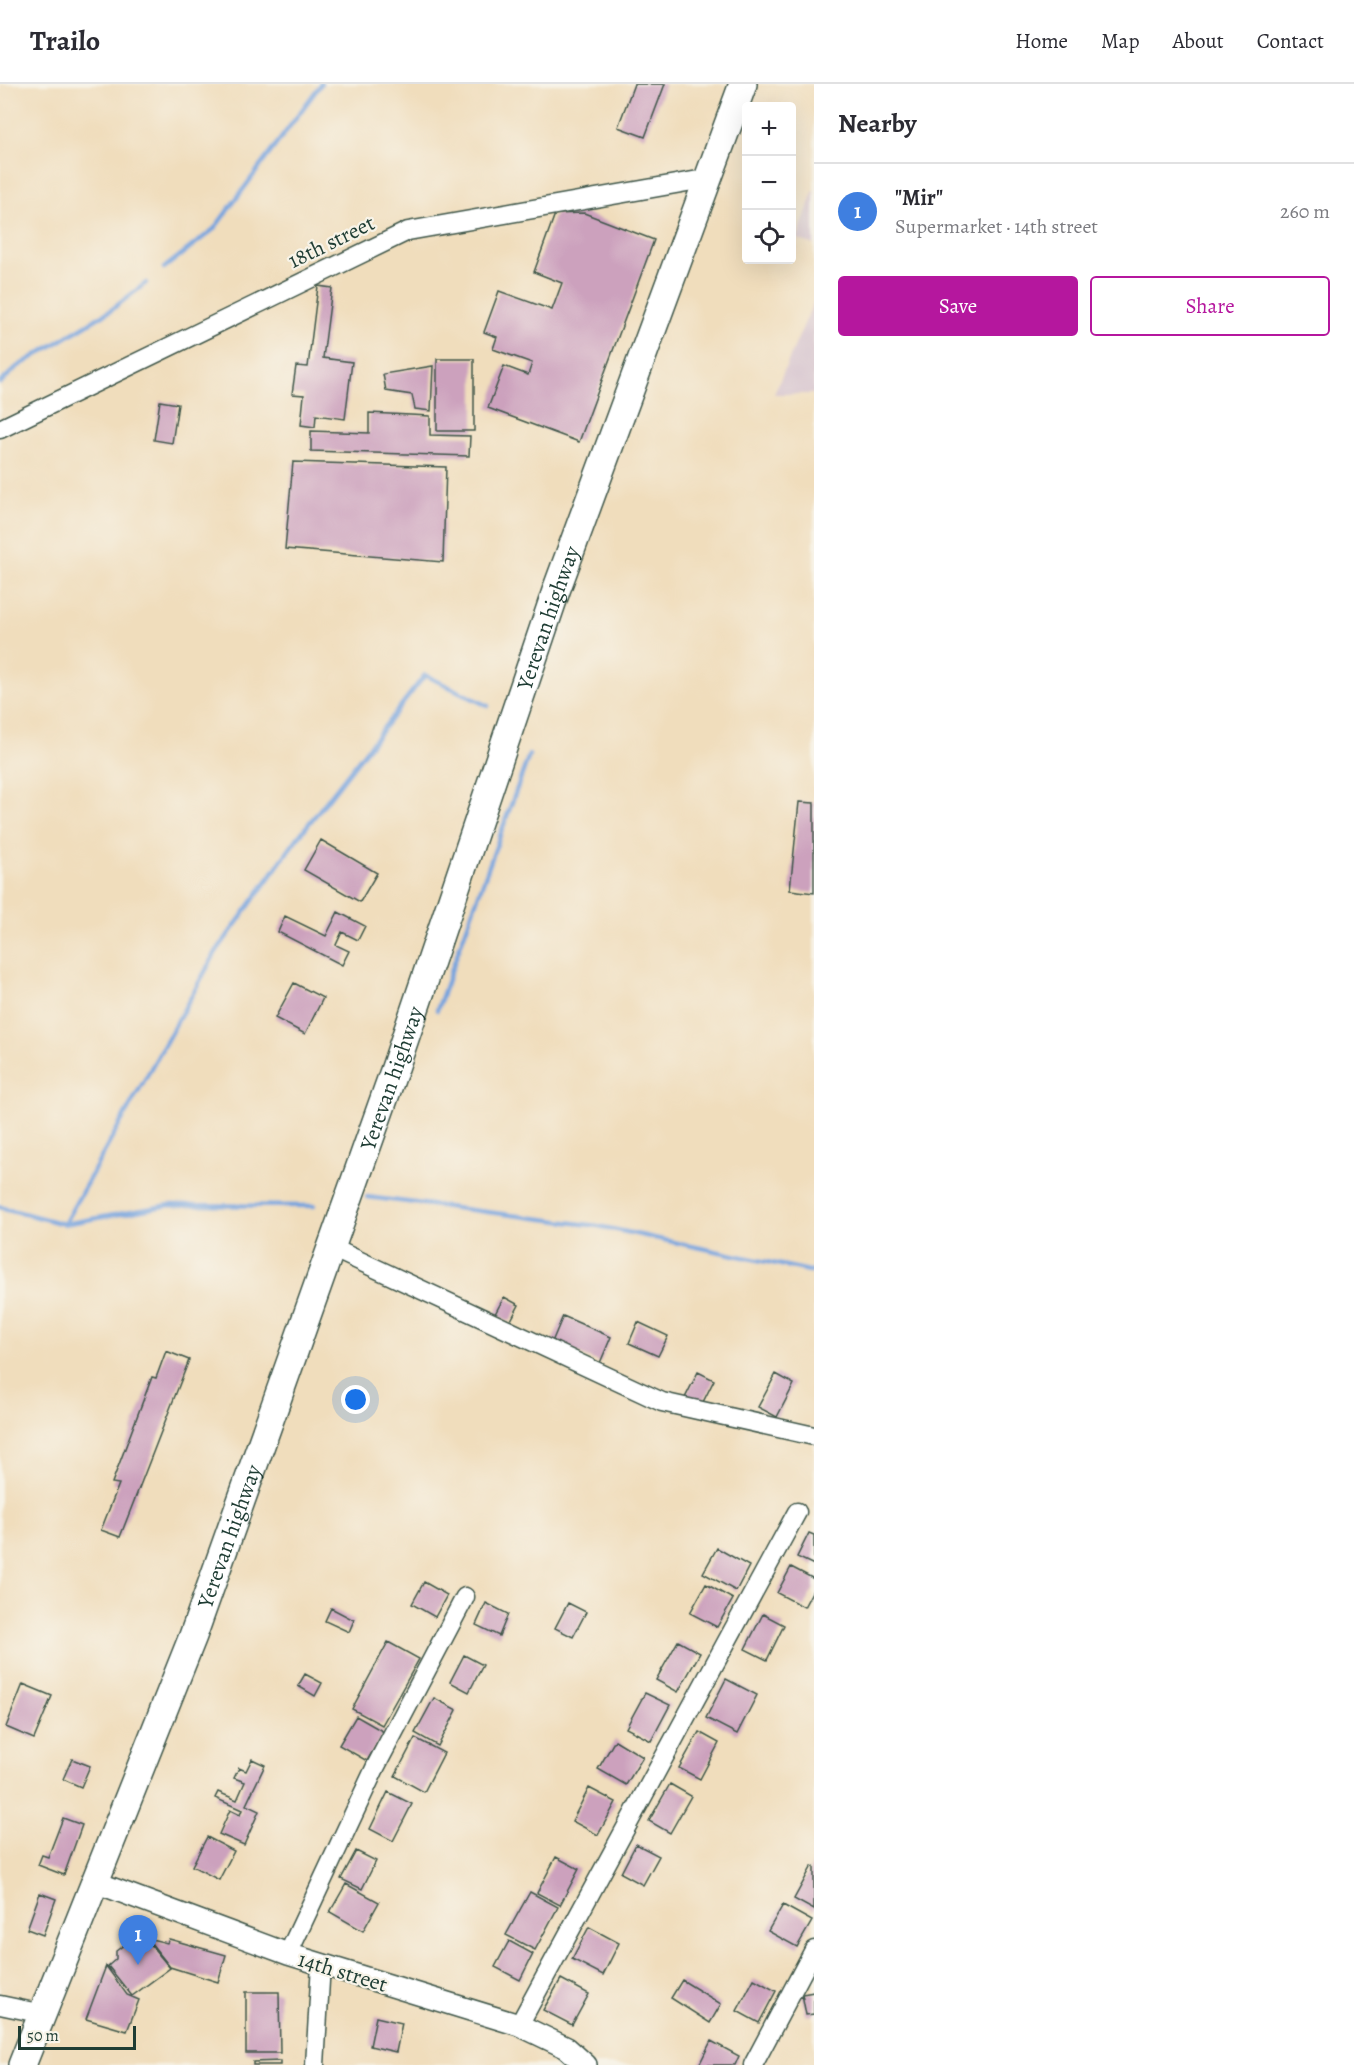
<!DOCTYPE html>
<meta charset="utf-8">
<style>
:root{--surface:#fff;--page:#f2f2f3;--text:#2b2b33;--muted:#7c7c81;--line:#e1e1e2;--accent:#b5179e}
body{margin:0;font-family:Alegreya,serif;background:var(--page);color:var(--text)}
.controls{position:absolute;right:18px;top:18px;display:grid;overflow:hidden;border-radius:6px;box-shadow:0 6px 24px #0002}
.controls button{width:54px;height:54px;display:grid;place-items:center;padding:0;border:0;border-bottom:2px solid var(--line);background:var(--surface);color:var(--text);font:30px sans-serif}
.scale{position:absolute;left:18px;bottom:15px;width:118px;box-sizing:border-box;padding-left:6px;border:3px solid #1f3d34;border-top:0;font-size:16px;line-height:21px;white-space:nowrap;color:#1f3d34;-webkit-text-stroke:4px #f7f3e8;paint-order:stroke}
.you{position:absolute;left:356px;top:1316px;width:21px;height:21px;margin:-15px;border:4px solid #fff;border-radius:50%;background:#1a73e8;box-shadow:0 0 0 9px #1a73e833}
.badge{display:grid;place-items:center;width:39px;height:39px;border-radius:50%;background:var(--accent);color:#fff;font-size:20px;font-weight:700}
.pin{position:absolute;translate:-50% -50px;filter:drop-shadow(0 2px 3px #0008)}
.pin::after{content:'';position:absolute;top:32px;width:21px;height:18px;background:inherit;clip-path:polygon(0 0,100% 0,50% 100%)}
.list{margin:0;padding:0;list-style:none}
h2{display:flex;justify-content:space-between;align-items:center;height:78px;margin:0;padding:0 24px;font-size:26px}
h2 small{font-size:20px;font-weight:400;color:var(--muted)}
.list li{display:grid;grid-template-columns:39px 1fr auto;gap:18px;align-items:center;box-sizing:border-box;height:96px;padding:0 24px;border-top:2px solid var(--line)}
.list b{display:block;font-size:22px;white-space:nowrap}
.list p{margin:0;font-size:20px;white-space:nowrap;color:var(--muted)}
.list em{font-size:20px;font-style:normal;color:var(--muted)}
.actions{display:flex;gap:12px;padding:18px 24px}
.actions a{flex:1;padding:14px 0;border:2px solid var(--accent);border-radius:6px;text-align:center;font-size:21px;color:var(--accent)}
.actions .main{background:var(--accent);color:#fff}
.icon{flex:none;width:33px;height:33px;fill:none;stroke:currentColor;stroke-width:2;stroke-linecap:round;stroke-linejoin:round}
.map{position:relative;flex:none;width:814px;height:1981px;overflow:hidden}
header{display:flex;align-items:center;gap:36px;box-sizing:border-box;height:84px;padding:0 30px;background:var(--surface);border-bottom:2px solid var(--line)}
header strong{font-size:28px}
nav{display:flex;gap:33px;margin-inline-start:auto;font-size:21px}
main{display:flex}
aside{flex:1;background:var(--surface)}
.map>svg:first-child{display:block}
.industrial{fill:#d1bdcb}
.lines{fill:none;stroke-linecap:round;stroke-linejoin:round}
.stream{stroke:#75a3de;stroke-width:4.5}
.building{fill:#cca1bd}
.minor-casing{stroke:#3e5548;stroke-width:21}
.tertiary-casing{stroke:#3e5548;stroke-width:24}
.primary-casing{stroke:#3e5548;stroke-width:30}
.minor{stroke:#fff;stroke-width:18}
.tertiary{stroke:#fff;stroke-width:21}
.primary{stroke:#fff;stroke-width:27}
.labels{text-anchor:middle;stroke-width:4.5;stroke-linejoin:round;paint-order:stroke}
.street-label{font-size:22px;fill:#1f3d34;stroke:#f7f3e8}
</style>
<header>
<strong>Trailo</strong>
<nav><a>Home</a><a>Map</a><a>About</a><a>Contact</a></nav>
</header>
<main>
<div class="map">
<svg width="814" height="1981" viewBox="0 0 814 1981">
<rect width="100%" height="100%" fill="#f7f3e8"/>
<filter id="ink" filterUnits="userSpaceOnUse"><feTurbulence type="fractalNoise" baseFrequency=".0167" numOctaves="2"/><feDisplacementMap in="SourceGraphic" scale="12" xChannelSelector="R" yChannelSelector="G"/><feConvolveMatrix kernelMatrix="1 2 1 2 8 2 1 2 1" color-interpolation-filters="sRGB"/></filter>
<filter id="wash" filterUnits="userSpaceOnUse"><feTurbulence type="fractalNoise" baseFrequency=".008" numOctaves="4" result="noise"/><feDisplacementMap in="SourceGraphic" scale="24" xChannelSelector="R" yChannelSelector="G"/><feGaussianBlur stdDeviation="1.35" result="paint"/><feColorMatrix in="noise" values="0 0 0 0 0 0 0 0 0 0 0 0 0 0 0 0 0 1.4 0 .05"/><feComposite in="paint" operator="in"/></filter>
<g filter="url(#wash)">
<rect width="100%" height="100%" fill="#f0ddbc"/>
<path class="industrial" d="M814,105V161L797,155Z
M814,217V310H774Z"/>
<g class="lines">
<path class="stream" d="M164,184L214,145L321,0
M0,299L17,283L111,226L146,199
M437,926L529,671
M367,1113L598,1142L814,1188
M0,1123L64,1140L170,1121L314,1122
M64,1140L216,868L296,756L425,591L488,622"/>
</g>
<g id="blocks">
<path class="building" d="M634,0H665L645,53L618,43Z
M584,129L654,156L579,358L488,324L504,282L528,291L532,279L493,265L497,253L484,248L499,207L552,226L562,199L534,188L555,130Z
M318,202L332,204L323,274L352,278L345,335L316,331L315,343L301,341L304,311L292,310L296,282L308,283Z
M437,275H474V347H437Z
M433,282L431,327L415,325L412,311L386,307L383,290Z
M160,317L178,320L172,359L154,356Z
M369,329L430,332V351L470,352L469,372L311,367V347L369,349Z
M293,378L446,383L443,478L285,465Z
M799,718L814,719V809L790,806Z
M321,756L377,789L360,818L304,786Z
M338,828L365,842L358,856L342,848L336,861L349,867L342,881L278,848L285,832L326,852Z
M294,899L323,914L305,950L275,934Z
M504,1213L519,1221L510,1238L495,1230Z
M563,1232L611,1253L600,1279L552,1258Z
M638,1238L668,1252L658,1272L629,1259Z
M166,1267L189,1276L120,1453L101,1446L119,1400L112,1399L152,1293L156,1294Z
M698,1288L714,1296L701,1322L685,1314Z
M776,1290L794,1300L777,1333L758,1323Z
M809,1449L814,1451V1481L797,1473Z
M717,1464L749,1482L736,1507L703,1489Z
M791,1483L814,1495V1504L804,1523L777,1509Z
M424,1498L447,1511L435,1533L412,1520Z
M706,1500L733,1515L717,1543L690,1529Z
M486,1519L508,1530L499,1552L476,1541Z
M568,1519L586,1528L573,1553L555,1544Z
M331,1524L354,1536L349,1548L325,1537Z
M763,1530L784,1541L767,1576L745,1565Z
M678,1557L700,1569L678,1608L656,1596Z
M388,1558L419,1575L382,1641L352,1625Z
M464,1571L483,1581L469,1608L450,1598Z
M305,1590L322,1599L315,1612L298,1602Z
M726,1595L757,1611L737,1650L706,1634Z
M23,1600L52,1612L34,1655L6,1643Z
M645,1609L670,1621L651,1657L626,1644Z
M434,1614L457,1626L438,1662L415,1649Z
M356,1632L384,1648L367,1677L339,1661Z
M699,1648L719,1659L700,1695L679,1684Z
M415,1654L444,1669L424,1708L395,1692Z
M615,1656L643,1673L626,1701L598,1685Z
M72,1675L90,1682L81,1703L63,1695Z
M252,1675L265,1681L246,1721L259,1727L244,1761L219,1750L230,1726L240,1731L242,1726L215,1714L218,1708L237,1716L245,1698L234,1694L239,1684L246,1687Z
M670,1700L691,1712L670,1749L649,1737Z
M589,1704L616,1718L598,1751L572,1737Z
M388,1708L412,1720L393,1757L370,1745Z
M63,1734L82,1741L64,1791L38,1781L42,1771L48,1773Z
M207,1753L234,1767L219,1796L192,1782Z
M636,1760L659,1772L643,1801L621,1789Z
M356,1767L376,1777L362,1805L341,1795Z
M556,1773L579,1785L560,1821L537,1809Z
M812,1782L814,1783V1826L794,1815Z
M346,1800L379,1818L363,1847L330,1828Z
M530,1808L558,1823L535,1866L506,1851Z
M40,1809L56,1815L43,1851L27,1845Z
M783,1821L812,1837L797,1863L768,1847Z
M589,1843L619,1859L603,1891L572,1875Z
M144,1853L170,1884L132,1912L108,1882L116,1875V1867L128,1858L136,1859Z
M147,1854L167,1859L169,1855L226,1871L218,1898L170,1883Z
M509,1857L533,1870L520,1896L495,1883Z
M106,1882L127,1911L139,1916L127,1947L86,1935Z
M561,1895L589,1910L572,1941L543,1926Z
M754,1895L776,1907L759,1939L737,1927Z
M682,1896L721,1920L710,1939L671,1914Z
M246,1908H279L280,1969H246Z
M814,1908V1930L806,1931L802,1910Z
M376,1933L402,1939L396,1968L370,1962Z
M711,1957L739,1972L735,1981H699Z
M280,1977V1981H253V1978Z"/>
</g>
</g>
<g filter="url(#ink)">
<use href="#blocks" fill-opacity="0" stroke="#3e5548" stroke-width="1.5"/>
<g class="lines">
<g class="minor-casing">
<path id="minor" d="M0,345L408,147L710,94
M332,1164L662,1318L814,1352
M288,1870L376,1682L465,1513
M0,1921L43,1930
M519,1941L797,1428
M315,1981L321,1880
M753,1981L814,1866"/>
</g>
<g class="tertiary-casing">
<path id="tertiary" d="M95,1798L288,1870L519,1941L567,1964L586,1981"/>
</g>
<g class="primary-casing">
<g id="primary">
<path id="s1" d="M22,1981L193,1552L395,984L557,504L743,0"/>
</g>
</g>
<use href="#minor" class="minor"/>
<use href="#tertiary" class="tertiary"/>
<use href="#primary" class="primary"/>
</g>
</g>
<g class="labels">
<g class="street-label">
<text transform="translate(331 157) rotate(-26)" y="8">18th street</text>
<text dy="8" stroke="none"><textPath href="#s1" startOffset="1540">Yerevan highway</textPath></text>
<text dy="8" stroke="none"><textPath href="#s1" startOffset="1054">Yerevan highway</textPath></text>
<text dy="8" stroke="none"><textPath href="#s1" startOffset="568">Yerevan highway</textPath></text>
<text transform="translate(343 1887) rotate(17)" y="8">14th street</text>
</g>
</g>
</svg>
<div class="controls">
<button>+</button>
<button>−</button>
<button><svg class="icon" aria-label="locate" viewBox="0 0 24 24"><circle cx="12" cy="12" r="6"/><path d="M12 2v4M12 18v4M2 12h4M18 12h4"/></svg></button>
</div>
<div class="scale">50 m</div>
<div class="you"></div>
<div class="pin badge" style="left:138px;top:1881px;background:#3f7fe0">1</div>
</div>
<aside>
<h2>Nearby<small></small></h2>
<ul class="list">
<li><span class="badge" style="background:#3f7fe0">1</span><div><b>&quot;Mir&quot;</b><p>Supermarket · 14th street</p></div><em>260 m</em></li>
</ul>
<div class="actions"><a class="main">Save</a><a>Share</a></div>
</aside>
</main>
